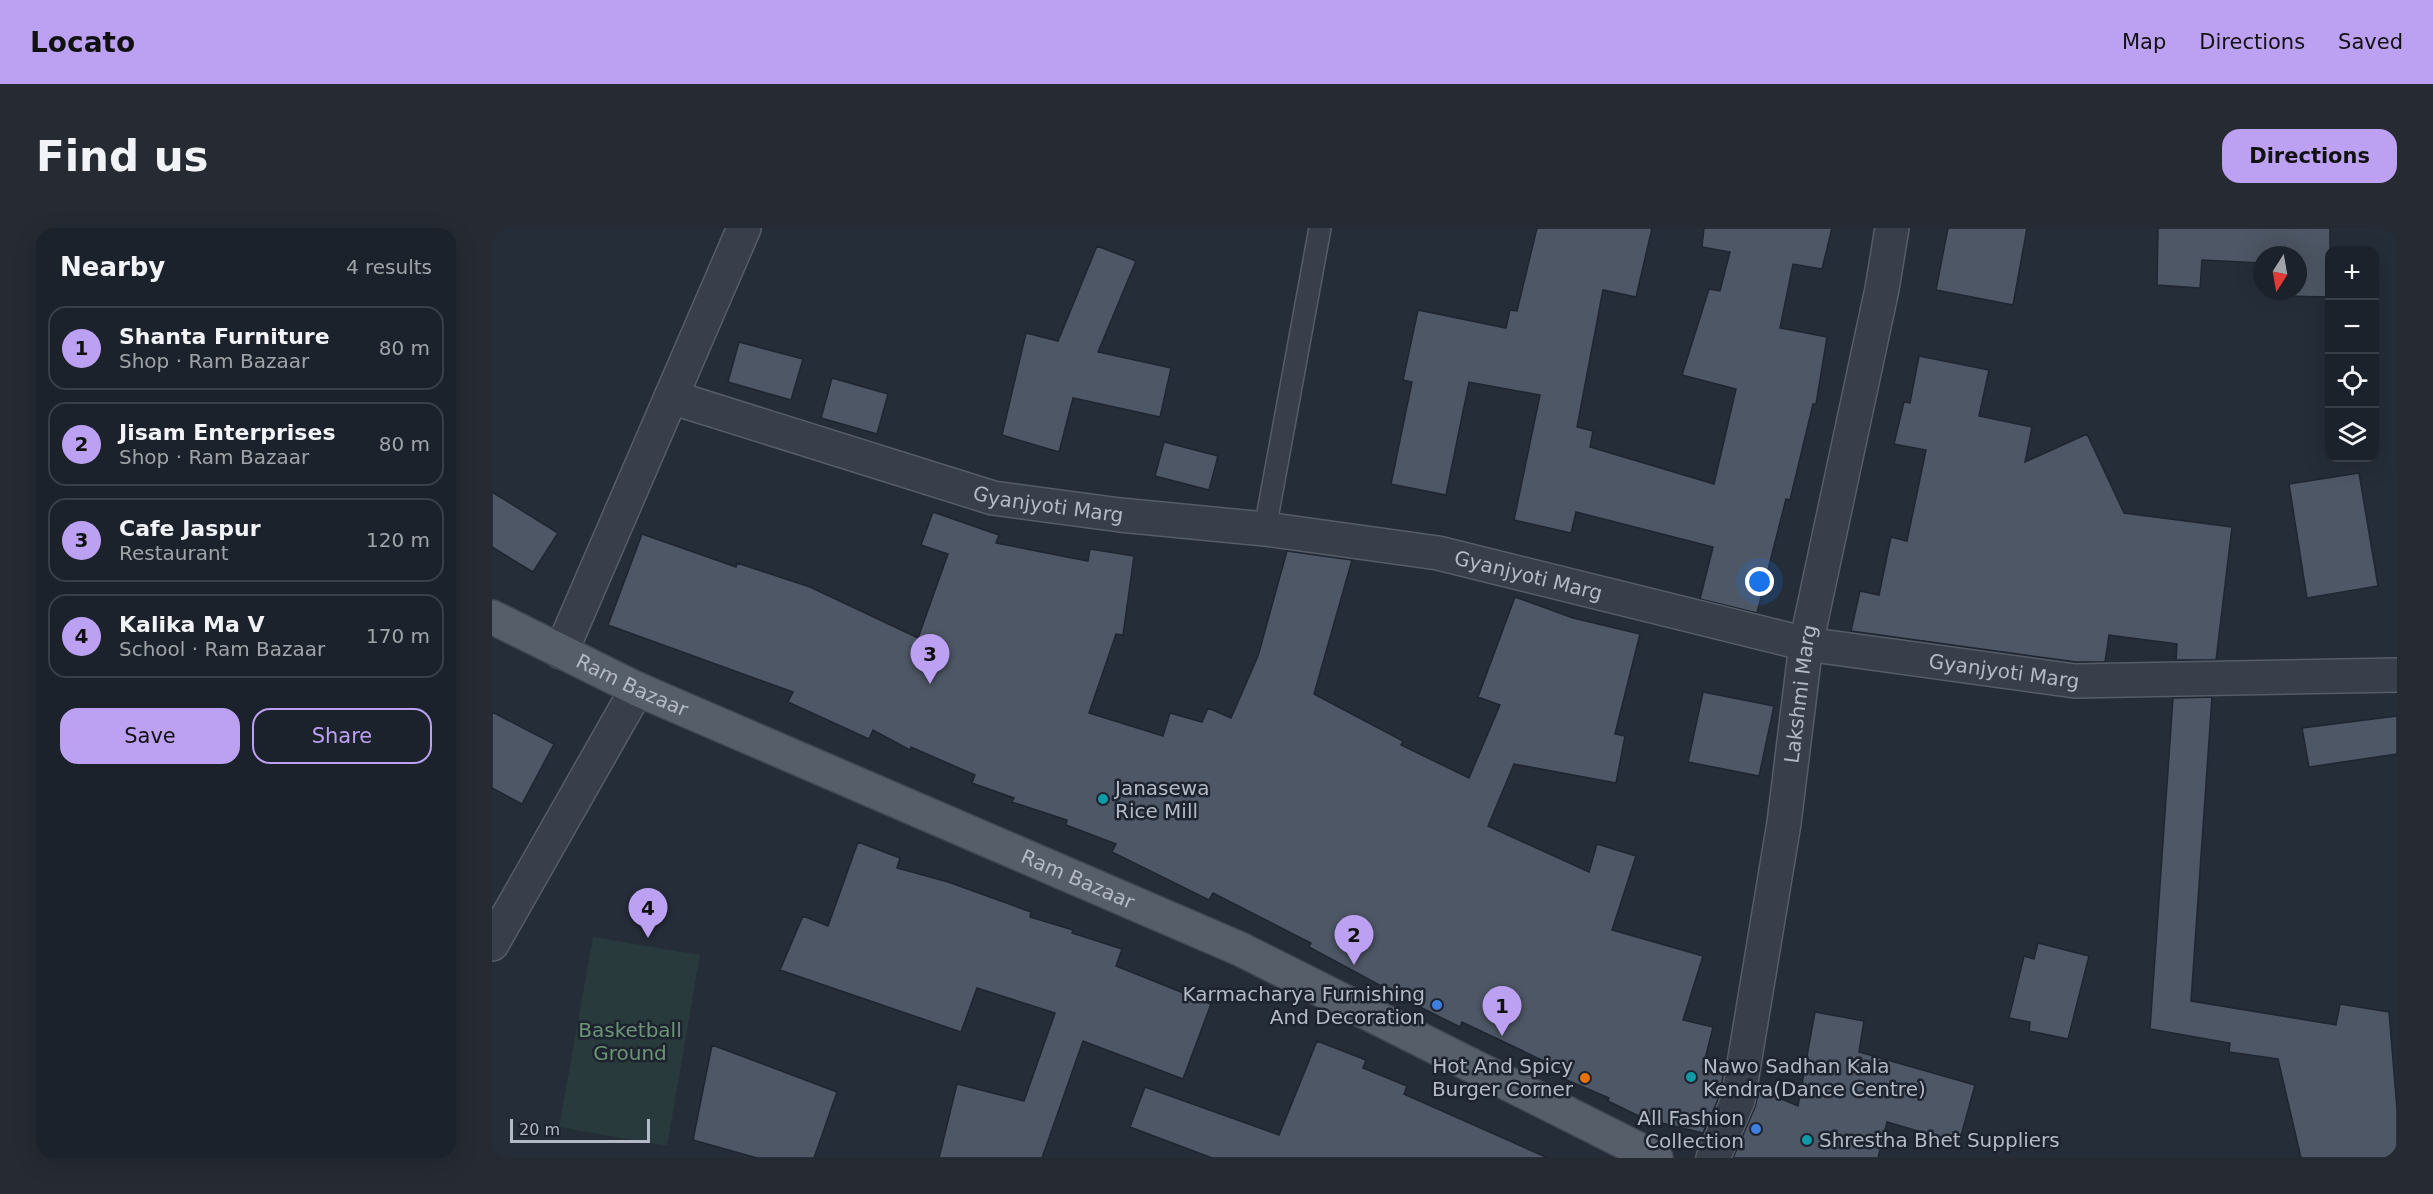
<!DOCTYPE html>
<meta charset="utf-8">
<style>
:root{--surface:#1c222b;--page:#252a33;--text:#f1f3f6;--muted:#a0a4a9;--line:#3a3f47;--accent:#bca0f2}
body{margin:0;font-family:"DejaVu Sans",sans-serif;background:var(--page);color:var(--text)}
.controls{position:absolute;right:18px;top:18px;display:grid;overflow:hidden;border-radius:12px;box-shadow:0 6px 24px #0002}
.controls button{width:54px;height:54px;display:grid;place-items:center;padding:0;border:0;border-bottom:2px solid var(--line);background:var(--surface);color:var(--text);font:30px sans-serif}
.compass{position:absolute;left:1761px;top:18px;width:54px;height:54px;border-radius:50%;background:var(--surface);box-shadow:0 6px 24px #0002;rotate:191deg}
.scale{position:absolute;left:18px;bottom:15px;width:140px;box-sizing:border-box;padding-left:6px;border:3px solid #b4bac5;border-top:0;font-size:16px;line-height:21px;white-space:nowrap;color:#b4bac5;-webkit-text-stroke:4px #1d242f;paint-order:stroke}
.you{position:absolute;left:1268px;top:354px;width:21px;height:21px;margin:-15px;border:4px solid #fff;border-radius:50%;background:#1a73e8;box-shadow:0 0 0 9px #1a73e833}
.badge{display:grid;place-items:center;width:39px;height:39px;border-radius:50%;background:var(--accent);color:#111;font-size:20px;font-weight:700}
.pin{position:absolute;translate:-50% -50px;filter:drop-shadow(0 2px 3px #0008)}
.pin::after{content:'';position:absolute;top:32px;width:21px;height:18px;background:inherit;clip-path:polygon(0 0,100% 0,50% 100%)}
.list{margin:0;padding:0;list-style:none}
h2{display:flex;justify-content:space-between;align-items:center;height:78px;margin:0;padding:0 24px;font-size:26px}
h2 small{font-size:20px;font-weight:400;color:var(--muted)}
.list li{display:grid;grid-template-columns:39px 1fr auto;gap:18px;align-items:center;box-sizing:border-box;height:84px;margin:0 12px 12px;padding:0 12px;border:2px solid var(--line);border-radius:18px}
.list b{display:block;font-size:22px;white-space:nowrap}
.list p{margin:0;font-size:20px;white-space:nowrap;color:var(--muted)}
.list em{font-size:20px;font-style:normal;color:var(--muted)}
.actions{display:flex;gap:12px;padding:18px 24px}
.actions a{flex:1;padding:14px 0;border:2px solid var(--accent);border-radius:18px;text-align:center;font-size:21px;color:var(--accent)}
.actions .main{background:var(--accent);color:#111}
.icon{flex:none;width:33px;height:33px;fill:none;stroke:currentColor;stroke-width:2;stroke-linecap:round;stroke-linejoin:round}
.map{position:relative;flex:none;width:1905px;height:930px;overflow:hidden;border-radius:18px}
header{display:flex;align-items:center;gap:36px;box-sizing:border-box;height:84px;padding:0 30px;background:var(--accent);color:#111}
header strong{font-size:28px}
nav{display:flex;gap:33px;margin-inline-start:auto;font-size:21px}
.intro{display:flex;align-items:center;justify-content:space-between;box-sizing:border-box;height:144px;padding:0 36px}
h1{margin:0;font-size:42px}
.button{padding:15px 27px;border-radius:18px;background:var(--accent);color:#111;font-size:21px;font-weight:700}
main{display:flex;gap:36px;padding:0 36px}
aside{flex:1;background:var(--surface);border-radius:18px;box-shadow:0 6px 24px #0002}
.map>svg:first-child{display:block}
.green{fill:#283a3b}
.building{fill:#4e5765;stroke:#1f2631;stroke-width:1.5}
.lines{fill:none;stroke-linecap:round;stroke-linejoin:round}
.lane-casing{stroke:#565d68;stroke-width:24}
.street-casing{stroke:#565d68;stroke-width:36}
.primary-casing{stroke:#414853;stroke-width:36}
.lane{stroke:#383f4a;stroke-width:21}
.street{stroke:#383f4a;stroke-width:33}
.primary{stroke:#565e6a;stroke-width:33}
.culture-dot{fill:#0f9aa8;stroke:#1d242f;stroke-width:2}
.shop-dot{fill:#3f7fe0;stroke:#1d242f;stroke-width:2}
.food-dot{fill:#e8710a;stroke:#1d242f;stroke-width:2}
.labels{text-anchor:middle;stroke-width:5;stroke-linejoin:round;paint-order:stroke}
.street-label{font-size:20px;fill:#b4bac5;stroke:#1d242f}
.poi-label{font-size:20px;fill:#b4bac5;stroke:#1d242f;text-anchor:start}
.park-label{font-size:20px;fill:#6d9476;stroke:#1d242f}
</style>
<header>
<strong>Locato</strong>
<nav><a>Map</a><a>Directions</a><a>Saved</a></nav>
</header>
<div class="intro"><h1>Find us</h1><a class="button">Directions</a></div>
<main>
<aside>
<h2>Nearby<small>4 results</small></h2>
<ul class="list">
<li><span class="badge">1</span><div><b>Shanta Furniture</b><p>Shop · Ram Bazaar</p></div><em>80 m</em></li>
<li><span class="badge">2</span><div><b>Jisam Enterprises</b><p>Shop · Ram Bazaar</p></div><em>80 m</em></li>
<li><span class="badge">3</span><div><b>Cafe Jaspur</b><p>Restaurant</p></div><em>120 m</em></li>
<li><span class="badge">4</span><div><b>Kalika Ma V</b><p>School · Ram Bazaar</p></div><em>170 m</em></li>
</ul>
<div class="actions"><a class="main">Save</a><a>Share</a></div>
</aside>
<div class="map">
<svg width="1905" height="930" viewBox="0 0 1905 930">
<rect width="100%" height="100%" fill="#252d39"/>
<path class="green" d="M101,709L208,727L175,918L67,899Z"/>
<path class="building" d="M1045,0H1160L1144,69L1111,62L1085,199L1101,203L1098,219L1222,256L1244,161L1190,147L1217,61L1228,63L1238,24L1210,19L1212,0H1340L1330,41L1301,36L1288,100L1335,109L1324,176H1321L1298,272L1294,271L1265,385L1208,371L1221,319L1084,284L1079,305L1022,292L1048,167L977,154L954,267L899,256L920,154L911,152L926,82L1014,100L1018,82L1025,83Z
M1456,0H1535L1521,77L1444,62Z
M1666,0H1838V69L1792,68V63H1806V27H1770V35L1710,32L1708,60L1665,57Z
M605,18L644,33L606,124L679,140L668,189L581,170L567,224L510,207L534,105L566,113Z
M247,114L311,131L299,172L236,154Z
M1427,128L1497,142L1487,188L1540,199L1533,234L1595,206L1632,285L1740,299L1724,432H1684L1685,416L1617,407L1613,434H1584L1359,403L1368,363L1387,367L1399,309L1415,313L1434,222L1402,216L1412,174L1418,175Z
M340,150L396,166L385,206L329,190Z
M672,214L726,228L717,262L663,248Z
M1867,245L1886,358L1815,370L1797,256Z
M0,264L66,305L41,344L0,319Z
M441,284L507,307L504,315L596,333L598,321L642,328L631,407L624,406L597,485L671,508L678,485L710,494L716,480L739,490L766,428L795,323L860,332L822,466L911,513L909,517L977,550L1008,477L986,469L1023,369L1081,390L1148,406L1123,506L1133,508L1124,555L1022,536L996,598L1097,644L1105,616L1144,628L1120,702L1211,728L1191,792L1221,799L1211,839L1231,847L1228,867L1211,905L1153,891L1116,873L1117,870L1070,850L1073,843L970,794L968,799L928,779L817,719L819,715L721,665L717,672L620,624L624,616L574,597L575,592L520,574L522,570L480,555L483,547L419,519L418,522L381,502L377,511L296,474L301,464L116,397L150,306L244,339L245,335L318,359L426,410L456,326L429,317Z
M1211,464L1282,478L1267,548L1196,534Z
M1720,469L1699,773L1844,797L1848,776L1897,784L1905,881V930H1809L1786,831L1737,824L1738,815L1658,801L1681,470Z
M0,484L62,516L30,576L0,560Z
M1905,488V526L1817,539L1810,500Z
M366,614L408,630L405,640L456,654L539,684L538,689L581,702L580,705L630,721L624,738L719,776L691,851L591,813L550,930H447L465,856L532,873L563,785L485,760L469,804L288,742L311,688L336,698Z
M1546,715L1597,728L1576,811L1537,803L1538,794L1517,790L1532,728L1542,731Z
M1323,784L1372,793L1367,824L1483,857L1467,915L1395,894L1386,930H1241L1263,879L1267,862L1306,878Z
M825,813L874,832L871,840L915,858L912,866L1056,930H720L638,899L653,859L787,907Z
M220,817L345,864L322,930H265L201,912Z"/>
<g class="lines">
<g class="lane-casing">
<path id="lane" d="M773,301L828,0"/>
</g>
<g class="street-casing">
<g id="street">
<path id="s1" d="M179,169L501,270L628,287L773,301L946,325L1314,416L1583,453L1905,447"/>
<path d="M69,424L252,0"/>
<path d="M0,716L145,461"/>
<path id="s2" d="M1221,930L1246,872L1292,595L1314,416L1390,61L1400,0"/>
</g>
</g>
<g class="primary-casing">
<g id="primary">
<path id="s3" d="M0,389L145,461L748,721L1164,930"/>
</g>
</g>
<use href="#lane" class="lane"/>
<use href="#street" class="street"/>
<use href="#primary" class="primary"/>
</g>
<g class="culture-dot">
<circle cx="611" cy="571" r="6"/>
<circle cx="1199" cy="849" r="6"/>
<circle cx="1315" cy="912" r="6"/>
</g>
<g class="shop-dot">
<circle cx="945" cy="777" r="6"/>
<circle cx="1264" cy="901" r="6"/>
</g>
<circle class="food-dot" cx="1093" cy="850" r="6"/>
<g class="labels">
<g class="street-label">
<text dy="7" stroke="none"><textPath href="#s1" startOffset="393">Gyanjyoti Marg</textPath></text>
<text dy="7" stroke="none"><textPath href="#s1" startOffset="879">Gyanjyoti Marg</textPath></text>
<text dy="7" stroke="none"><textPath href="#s1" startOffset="1365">Gyanjyoti Marg</textPath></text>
<text dy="7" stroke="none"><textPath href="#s3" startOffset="156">Ram Bazaar</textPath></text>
<text dy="7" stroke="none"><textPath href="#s2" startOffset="474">Lakshmi Marg</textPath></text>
<text dy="7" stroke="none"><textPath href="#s3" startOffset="642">Ram Bazaar</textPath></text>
</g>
<g class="poi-label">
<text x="623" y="567">Janasewa<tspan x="623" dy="23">Rice Mill</tspan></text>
<text x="933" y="773" text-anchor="end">Karmacharya Furnishing<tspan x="933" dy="23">And Decoration</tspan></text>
<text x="1081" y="845" text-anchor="end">Hot And Spicy<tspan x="1081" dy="23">Burger Corner</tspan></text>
<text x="1211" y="845">Nawo Sadhan Kala<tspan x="1211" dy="23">Kendra(Dance Centre)</tspan></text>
<text x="1252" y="897" text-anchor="end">All Fashion<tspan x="1252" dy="23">Collection</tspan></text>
<text x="1327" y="919">Shrestha Bhet Suppliers</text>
</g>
<g class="park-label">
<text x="138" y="809">Basketball<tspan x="138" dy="23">Ground</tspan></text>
</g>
</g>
</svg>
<div class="controls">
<button>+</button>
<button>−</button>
<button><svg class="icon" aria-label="locate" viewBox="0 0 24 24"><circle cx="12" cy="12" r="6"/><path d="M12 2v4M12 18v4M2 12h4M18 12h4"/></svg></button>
<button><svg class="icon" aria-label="layers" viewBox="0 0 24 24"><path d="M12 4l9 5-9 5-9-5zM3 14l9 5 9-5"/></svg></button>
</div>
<svg class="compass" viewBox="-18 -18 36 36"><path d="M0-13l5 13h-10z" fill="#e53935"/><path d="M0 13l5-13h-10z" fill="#a0a4a9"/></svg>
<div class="scale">20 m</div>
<div class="you"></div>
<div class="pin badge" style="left:1010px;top:808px">1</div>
<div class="pin badge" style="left:862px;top:737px">2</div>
<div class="pin badge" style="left:438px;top:456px">3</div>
<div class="pin badge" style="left:156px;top:710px">4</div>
</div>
</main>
